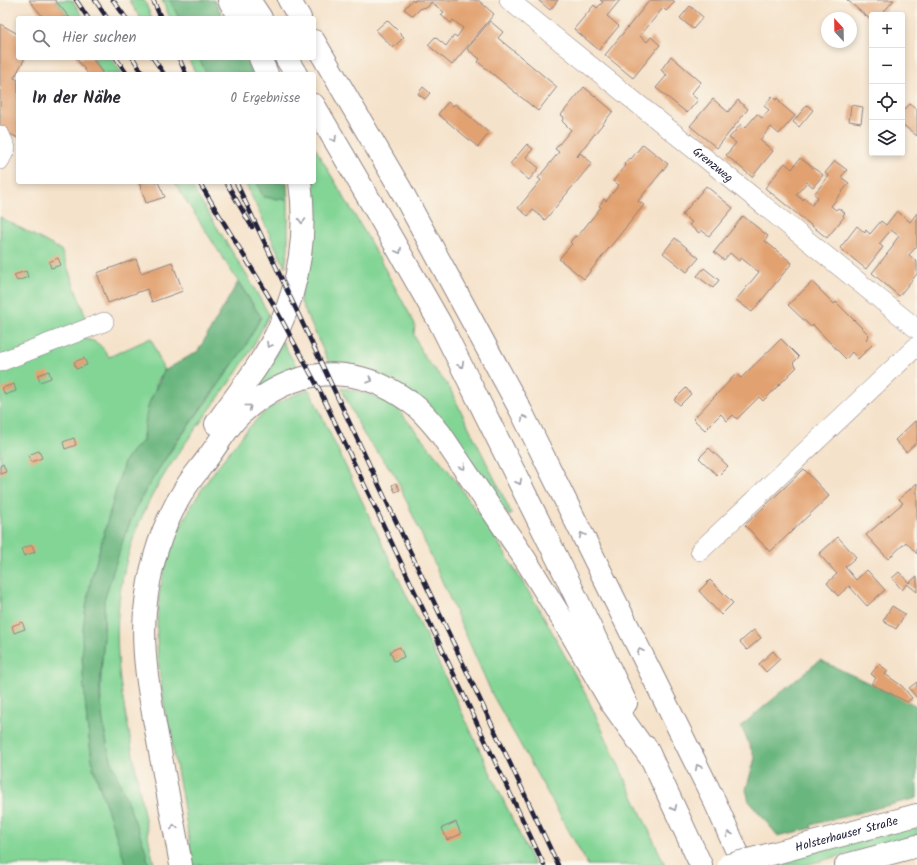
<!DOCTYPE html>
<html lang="de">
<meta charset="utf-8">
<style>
:root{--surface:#fff;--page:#f2f2f3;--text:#2b2b33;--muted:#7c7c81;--line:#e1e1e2}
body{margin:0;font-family:Kalam,sans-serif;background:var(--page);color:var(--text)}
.controls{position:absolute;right:12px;top:12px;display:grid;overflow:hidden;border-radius:4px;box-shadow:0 2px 6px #0003}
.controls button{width:36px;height:36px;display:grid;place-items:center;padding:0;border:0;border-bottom:1px solid var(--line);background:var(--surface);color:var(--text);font:20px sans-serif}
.compass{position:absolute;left:821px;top:12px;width:36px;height:36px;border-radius:50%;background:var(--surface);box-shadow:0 2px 6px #0003;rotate:338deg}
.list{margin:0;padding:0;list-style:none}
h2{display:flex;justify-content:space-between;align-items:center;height:52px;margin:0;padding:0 16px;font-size:17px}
h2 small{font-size:13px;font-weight:400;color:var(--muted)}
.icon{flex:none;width:22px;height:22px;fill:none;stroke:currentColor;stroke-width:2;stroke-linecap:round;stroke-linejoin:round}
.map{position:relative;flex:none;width:917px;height:865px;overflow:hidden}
.search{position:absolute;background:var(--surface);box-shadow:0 2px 6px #0003;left:16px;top:16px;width:300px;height:44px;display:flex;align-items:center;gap:10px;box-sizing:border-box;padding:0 14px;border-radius:4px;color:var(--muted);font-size:15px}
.panel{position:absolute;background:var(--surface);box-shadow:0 2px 6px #0003;left:16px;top:72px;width:300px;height:112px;border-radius:4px}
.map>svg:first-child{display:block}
.green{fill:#83d596;stroke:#527c68}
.forest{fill:#6ab67f;stroke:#466c5d}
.building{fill:#e2a170}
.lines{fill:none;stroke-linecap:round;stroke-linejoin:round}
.minor-casing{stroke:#8c8282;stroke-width:20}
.major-casing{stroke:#8c8282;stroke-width:24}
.highway-casing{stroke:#8c8282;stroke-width:24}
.minor{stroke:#fff;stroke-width:19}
.major{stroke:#fff;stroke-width:22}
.highway{stroke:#fff;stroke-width:22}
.rail-casing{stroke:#22223b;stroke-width:4.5}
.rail{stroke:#fbf7ec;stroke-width:3;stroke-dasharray:9;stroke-linecap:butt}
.major-bridge-casing{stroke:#8c8282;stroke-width:24;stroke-linecap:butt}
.major-bridge{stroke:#fff;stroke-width:22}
.oneway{stroke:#9c9ca7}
.labels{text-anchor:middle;stroke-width:4;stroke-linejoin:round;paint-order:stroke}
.street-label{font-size:12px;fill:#22223b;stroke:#fbf7ec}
</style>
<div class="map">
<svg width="917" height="865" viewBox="0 0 917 865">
<rect width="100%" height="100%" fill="#fbf7ec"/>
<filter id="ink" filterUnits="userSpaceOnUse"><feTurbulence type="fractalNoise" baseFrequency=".025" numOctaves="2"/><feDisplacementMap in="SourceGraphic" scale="8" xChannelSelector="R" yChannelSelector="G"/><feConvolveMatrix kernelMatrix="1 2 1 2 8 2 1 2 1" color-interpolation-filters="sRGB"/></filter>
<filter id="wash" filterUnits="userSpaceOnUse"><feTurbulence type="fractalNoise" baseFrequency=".012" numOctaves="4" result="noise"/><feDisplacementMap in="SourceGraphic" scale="16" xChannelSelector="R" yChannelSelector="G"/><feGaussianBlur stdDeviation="0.9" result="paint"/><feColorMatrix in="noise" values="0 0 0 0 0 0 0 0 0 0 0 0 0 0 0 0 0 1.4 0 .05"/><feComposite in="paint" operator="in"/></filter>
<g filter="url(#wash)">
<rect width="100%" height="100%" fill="#f5e2ca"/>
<path class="green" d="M55,0H72L84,18H70Z
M129,0H144L152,18H140Z
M162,0H170L179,18H170Z
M93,58H111L122,74H103Z
M188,58H199L207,74H196Z
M314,146L368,238L415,324L414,335L425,358L448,385L512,514L509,516L454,438L330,365L300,300L309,182H314Z
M174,182H189L249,279L269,315C259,335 249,355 236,373C210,411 181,446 158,485C127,539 114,594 118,656C119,687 127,718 132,749C139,788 146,827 154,865H149C139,820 112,779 105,733C98,698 101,673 104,637C105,625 103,613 104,601C106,587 113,570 117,557C126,531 136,506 150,483C184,426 231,377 261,317Z
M245,182H257L263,197L288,200V249L285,267Z
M0,217L61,250L88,323L84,339C97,340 102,346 109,357L151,338L164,371L157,382L143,434V441L134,449L124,462L91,580L85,613L82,659L87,723L93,767L125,860L118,865H0Z
M282,341L298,369L253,392Z
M341,388L357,391L377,397L396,407L448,470L494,536L543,615L587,697L665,865H588L493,696L395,475L364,435Z
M309,390L311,393L534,865H193C188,833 183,801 177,770C164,706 148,640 163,575C173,533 196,495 222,461C250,426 264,403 309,390Z
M917,826V836L805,865H780L778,860Z"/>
<path class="forest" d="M170,0H214L224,18H179Z
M199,58H245L253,74H207Z
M257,182H287L288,200L263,197Z
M238,282L261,317L245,347L172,448L150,483L137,505L124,537L104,601V636L100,682V699L105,735L110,757L145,848L149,865H126L93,767L87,723L83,676L82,637L85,613L91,580L124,462L134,449L143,441L146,416L149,403L164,371L198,351Z
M820,660L915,705L917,708V798L811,825L812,828L778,836L749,801L746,790L755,758L741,726Z"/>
<g id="blocks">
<path class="building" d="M29,0H55L70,18H44Z
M412,0L414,2L415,0H478L494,14L452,65L428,45L435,37L446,46L454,35L457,37L463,28L453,20L451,23L441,15L444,12L431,2L428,7L421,8L413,16L404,9Z
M538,0H558L550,10Z
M600,0H620L607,16L619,26L599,50L574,29L594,5L597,8L603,2Z
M650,0H673L675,2L666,11L663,8L640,36L647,42L651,37L660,45L633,78L605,55Z
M847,0H894L881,15H872V21Z
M690,6L703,17L693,29L680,18Z
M387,20L404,37L393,48L376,30Z
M490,21L503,32L498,38L557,87L538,111L478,62L480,59L467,49Z
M0,24L18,34V58H25L14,78L18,80V138L0,129Z
M671,56L701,82L691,94L698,100L687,113L656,88L667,75L661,70Z
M76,58H92L103,74H88Z
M423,87L430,93L425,99L418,94Z
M584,87L613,111L577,156L578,157L580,153L592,163L545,220L533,210L528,216L518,208L541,180L538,178L559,152L555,149L571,130L562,121L564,117L561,115Z
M772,96L776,100L777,98L780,101L779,102L795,116L779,134L771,127L760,140L773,151L752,177L726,155L736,143L729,138L741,124L745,128L757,114L762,118L769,110L764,106Z
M713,99L728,112L738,100L748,109L717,148L690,126Z
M448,102L453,106L455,104L489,133L478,147L438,114Z
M910,104L917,109V136L902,124V108L904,110Z
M807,105L813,110L799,127L793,122Z
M851,105L863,107L861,123L849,121Z
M527,144L533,149L526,157L539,168L529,180L510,164Z
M643,144L668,164L638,201L644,205L584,279L559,259L572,244L570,242L575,236L577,237L601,207L599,206L604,199L606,201L619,185L613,181L626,166L624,164L629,158L631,159Z
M800,158L823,175L813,187L807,182L796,195L803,200L804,198L812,205L818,197L814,194L829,176L825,173L835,161L847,170L841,177L849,183L831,206L836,210L838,208L845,213L843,215L844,217L827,238L765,188L785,163L792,169Z
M139,182H158L165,197L146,203Z
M706,186L733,208L709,236L701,230L699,233L689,225L692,222L682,215Z
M897,211L910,222L917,213V246L909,255L917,262V274L899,296L872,273L894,245L893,244L899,236L891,230L879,244L883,247L866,269L840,248L857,226L865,233L866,230L870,234L881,221L886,225Z
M743,216L768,236L765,241L792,263L752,312L736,300L759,272L741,258L739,261L730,253L724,260L714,252Z
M675,238L699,258L687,272L663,253Z
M58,258L61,265L51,268L49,262Z
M136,259L141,273L172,262L183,291L152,302L147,289L108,303L97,273Z
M704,268L719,280L713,288L697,276Z
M26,271L28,277L17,281L14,275Z
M812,282L834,304L836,302L869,335L866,339L872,345L858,359L852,352L846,359L813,325L811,327L788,305Z
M781,339L799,357L793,363L797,367L763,401L759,397L737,419L733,415L727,421L721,414L705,430L693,419L736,374L741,378Z
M84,358L87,365L76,369L74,362Z
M49,371L51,378L40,382L38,375Z
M14,384L16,391L5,395L2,388Z
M686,388L691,394L680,405L674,400Z
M915,421L917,423V442L906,452L895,440Z
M74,438L76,445L65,449L63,442Z
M709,448L728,466L718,476L699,458Z
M39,451L42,458L31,462L28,455Z
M3,464L6,472L0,474V466Z
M804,469L829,496L770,552L745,525Z
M396,483L400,490L395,492L392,485Z
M917,483V554L906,542L888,559L866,535L903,503L899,499Z
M838,537L856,557L845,567L856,580L867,570L885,590L867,606L849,586L838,596L827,583L837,574L819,554Z
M32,545L35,552L24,556L21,549Z
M899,572L909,583L917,576V592L907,584L902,590L892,578Z
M710,580L733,603L721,615L699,591Z
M892,606L905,614L896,629L883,621Z
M22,622L25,629L14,633L12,626Z
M754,630L761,638L747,650L740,642Z
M400,647L404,657L394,661L390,651Z
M773,651L780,659L766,672L759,664Z
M879,664L888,671L885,674L902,686L912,698L907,702L871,684L876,678L871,674Z
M917,682V698L909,688Z
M456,822L461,834L447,840L442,828Z"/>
</g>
</g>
<g filter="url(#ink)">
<use href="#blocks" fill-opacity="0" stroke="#8c8282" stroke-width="1"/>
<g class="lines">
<g class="minor-casing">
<g id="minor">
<path id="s1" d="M509,0L917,329"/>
<path d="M0,135L6,148L0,160"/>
<path d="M0,362L104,322"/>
<path d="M700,551L917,346"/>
</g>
</g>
<g class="major-casing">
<g id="major">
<path id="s2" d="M775,853L917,815"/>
<path d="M846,865L917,846"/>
</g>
</g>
<g class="highway-casing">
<path id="highway" d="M229,0L239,18
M249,0L261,18
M289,0L300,18
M314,41L400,188L521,411L715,802L743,865
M260,58L267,74
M286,58L296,74
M314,105L379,216L440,323L566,576L626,703
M216,424C237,394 264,361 279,328C300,283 307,230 300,182
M646,747L701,865
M181,865C174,825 166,786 159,746C151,702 141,656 145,611C149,568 162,524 186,487C193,476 202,466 209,456C219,443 230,423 242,413C293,367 353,360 410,402C422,410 431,422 440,433L525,559L572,635L610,701L652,760"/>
</g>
<use href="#minor" class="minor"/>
<use href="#major" class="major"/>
<use href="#highway" class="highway"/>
<g class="rail-casing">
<path id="rail" d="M76,0L88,18
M95,0L107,18
M113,0L126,18
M153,0L161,18
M116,58L127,74
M133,58L143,74
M153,58L164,74
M179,58L186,74
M199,182L271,300L320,391L544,865
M226,182L252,227
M236,182L558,865"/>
</g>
<use href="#rail" class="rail"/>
<g class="major-bridge-casing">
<path id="major-bridge" d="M729,865L775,853"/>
</g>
<use href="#major-bridge" class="major-bridge"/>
</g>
<defs><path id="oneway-chevron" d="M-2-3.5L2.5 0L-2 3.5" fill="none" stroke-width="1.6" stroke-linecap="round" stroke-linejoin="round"/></defs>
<g class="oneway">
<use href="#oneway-chevron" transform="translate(334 139) rotate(60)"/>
<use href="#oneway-chevron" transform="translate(302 221) rotate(91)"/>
<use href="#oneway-chevron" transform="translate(399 251) rotate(61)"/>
<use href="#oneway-chevron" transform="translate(269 345) rotate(121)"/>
<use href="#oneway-chevron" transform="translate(461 365) rotate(63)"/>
<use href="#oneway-chevron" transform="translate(370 380) rotate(18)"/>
<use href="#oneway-chevron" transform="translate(249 407) rotate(-39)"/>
<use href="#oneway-chevron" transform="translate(524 418) rotate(-116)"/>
<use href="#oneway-chevron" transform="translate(463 467) rotate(55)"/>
<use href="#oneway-chevron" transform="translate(519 482) rotate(63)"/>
<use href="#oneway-chevron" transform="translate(582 535) rotate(-116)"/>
<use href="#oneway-chevron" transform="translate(640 651) rotate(-117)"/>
<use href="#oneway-chevron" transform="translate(698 767) rotate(-117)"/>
<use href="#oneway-chevron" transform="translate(674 808) rotate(65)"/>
<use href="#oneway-chevron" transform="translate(174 827) rotate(-101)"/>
<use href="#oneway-chevron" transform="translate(729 834) rotate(-113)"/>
</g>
</g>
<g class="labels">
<g class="street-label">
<text dy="4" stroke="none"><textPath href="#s1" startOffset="262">Grenzweg</textPath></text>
<text dy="4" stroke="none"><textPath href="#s2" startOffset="74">Holsterhauser Straße</textPath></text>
</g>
</g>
</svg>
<div class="controls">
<button>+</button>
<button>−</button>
<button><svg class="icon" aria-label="locate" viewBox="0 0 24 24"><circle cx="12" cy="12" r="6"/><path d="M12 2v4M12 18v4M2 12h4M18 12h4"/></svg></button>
<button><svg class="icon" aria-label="layers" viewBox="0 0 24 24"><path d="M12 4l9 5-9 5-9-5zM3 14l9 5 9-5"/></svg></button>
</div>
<svg class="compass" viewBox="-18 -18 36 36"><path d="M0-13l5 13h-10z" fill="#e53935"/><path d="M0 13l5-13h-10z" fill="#7c7c81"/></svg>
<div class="search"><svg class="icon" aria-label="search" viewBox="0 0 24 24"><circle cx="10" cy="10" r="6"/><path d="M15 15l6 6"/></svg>Hier suchen</div>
<section class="panel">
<h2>In der Nähe<small>0 Ergebnisse</small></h2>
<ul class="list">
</ul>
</section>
</div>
